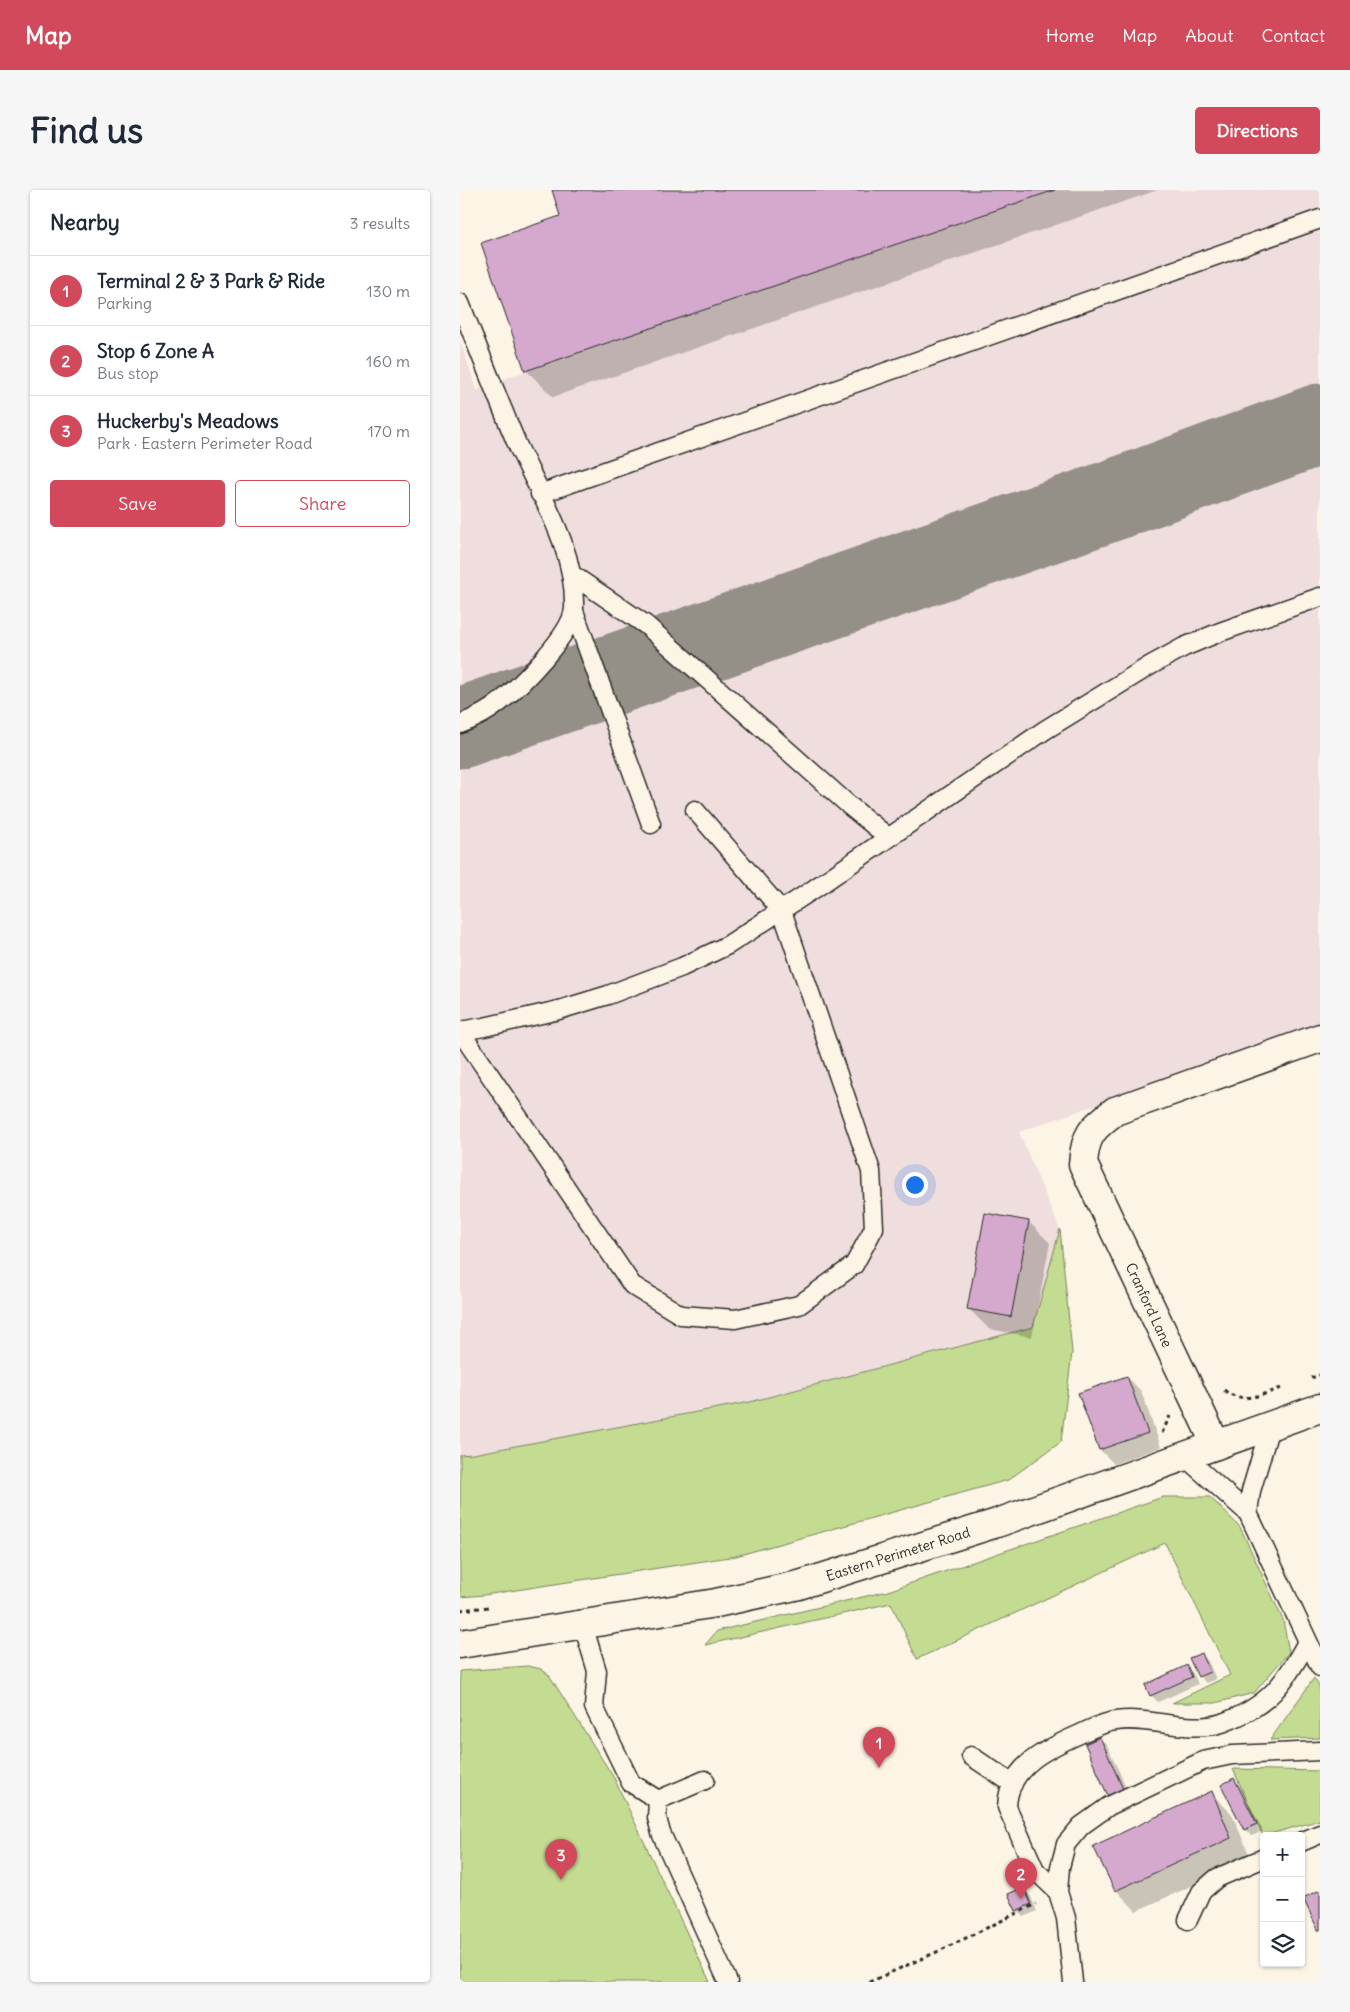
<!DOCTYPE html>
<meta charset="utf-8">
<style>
:root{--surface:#fff;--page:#f6f6f7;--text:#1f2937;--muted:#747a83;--line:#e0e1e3;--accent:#d1495b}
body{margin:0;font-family:Delius,sans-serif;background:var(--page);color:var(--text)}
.controls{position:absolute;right:15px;bottom:15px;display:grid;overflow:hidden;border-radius:5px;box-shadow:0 1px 4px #0004}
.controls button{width:45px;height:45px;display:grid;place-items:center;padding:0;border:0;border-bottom:1px solid var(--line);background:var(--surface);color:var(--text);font:25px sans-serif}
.you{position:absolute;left:454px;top:994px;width:18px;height:18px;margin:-12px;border:4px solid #fff;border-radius:50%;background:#1a73e8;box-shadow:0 0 0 8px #1a73e833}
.badge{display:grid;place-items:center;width:32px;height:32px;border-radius:50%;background:var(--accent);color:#fff;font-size:16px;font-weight:700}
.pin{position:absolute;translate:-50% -41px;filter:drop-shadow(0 1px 2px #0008)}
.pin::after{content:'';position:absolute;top:26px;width:18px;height:15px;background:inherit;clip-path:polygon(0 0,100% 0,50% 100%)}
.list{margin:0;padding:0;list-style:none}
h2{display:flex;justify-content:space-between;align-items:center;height:65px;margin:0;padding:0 20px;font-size:21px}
h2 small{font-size:16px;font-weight:400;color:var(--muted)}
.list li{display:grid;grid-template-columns:32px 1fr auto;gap:15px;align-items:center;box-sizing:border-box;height:70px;padding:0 20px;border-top:1px solid var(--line)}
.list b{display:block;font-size:19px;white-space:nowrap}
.list p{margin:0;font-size:16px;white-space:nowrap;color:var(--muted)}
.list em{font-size:16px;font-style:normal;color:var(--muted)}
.actions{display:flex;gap:10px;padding:15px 20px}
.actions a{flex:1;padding:11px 0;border:1px solid var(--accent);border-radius:5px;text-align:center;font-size:18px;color:var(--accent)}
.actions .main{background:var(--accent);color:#fff}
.icon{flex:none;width:28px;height:28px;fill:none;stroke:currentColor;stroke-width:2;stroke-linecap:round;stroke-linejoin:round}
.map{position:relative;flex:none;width:860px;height:1792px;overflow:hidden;border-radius:5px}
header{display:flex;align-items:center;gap:30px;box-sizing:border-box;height:70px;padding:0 25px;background:var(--accent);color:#fff}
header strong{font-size:24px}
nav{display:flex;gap:28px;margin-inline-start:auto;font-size:18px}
.intro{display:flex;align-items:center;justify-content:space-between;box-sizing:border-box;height:120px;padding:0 30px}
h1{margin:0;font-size:35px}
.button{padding:12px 22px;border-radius:5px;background:var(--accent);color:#fff;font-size:18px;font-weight:700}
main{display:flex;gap:30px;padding:0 30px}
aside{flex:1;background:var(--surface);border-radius:5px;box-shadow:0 1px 4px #0004}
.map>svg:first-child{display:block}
.built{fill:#f0dede}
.green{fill:#c4dc92;stroke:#78845e}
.shadow{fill:#0003}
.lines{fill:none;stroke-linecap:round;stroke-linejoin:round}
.taxiway{stroke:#949088;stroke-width:81}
.building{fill:#d4a9cd;stroke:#2b2b2b}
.lane-casing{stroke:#2b2b2b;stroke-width:21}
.street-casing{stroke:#2b2b2b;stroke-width:31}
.secondary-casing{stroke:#2b2b2b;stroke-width:31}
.path{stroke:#2b2b2b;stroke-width:3;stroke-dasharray:4 4;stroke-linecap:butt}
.lane{stroke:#fcf5e5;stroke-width:18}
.street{stroke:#fcf5e5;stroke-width:28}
.secondary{stroke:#fcf5e5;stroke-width:28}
.labels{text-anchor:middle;stroke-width:4;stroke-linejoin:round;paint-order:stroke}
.street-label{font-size:14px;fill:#2b2b2b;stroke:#fcf5e5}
</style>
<header>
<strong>Map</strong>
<nav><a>Home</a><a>Map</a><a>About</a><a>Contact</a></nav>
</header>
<div class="intro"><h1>Find us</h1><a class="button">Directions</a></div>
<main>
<aside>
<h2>Nearby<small>3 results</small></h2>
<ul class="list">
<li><span class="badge">1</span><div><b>Terminal 2 &amp; 3 Park &amp; Ride</b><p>Parking</p></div><em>130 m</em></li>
<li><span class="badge">2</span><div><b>Stop 6 Zone A</b><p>Bus stop</p></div><em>160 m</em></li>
<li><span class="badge">3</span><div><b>Huckerby's Meadows</b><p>Park · Eastern Perimeter Road</p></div><em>170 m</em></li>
</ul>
<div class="actions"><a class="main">Save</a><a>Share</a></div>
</aside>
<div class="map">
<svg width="860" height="1792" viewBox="0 0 860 1792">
<rect width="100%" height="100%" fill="#fcf5e5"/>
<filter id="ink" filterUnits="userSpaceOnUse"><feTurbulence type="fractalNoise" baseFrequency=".02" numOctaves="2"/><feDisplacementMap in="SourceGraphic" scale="10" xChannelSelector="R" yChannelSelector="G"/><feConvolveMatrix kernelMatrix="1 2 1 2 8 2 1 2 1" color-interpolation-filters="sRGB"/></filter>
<g filter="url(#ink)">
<path class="built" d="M595,0H860V836L559,942L600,1040L573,1137L290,1212L13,1264L0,1265V151L17,200L65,181Z"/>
<path class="green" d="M600,1039L612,1162L601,1252L548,1290L276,1366L24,1405L0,1407V1265L13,1264L290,1212L573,1137Z
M703,1307H750L780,1337L823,1430L829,1462L794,1503L755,1513H712L770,1485L705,1353L457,1469L431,1413L245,1455L257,1441L428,1401Z
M68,1476L81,1479L89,1485L154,1588L250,1792H0V1481Z
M854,1488L860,1498V1548L810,1550Z
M773,1579L860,1581V1630L803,1646Z"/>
<path class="shadow" d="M93,0H698L93,207L66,180L102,27Z
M569,1032L590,1053L572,1147L529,1139L509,1119Z
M667,1187L681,1201L701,1257L654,1274L640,1260L620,1204Z
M741,1464L748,1471L756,1489L746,1493L739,1486Z
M726,1476L733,1483L738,1494L698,1512L691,1505Z
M640,1549L647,1555L670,1606L656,1612L649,1605Z
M774,1590L781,1597L803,1641L792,1646L785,1640L763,1595Z
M751,1603L772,1624L791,1669L676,1721L656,1700Z
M563,1698L570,1705L577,1721L564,1727L557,1720Z"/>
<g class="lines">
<path class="taxiway" d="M0,538L656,309L860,234"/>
</g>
<path class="building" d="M92,0H595L65,181L21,53L100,26Z
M525,1023L569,1031L551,1127L507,1119Z
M667,1186L688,1243L639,1260L618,1203Z
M742,1463L750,1482L738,1487L729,1468Z
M727,1475L732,1487L690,1506L685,1495Z
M640,1547L663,1599L648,1606L625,1554Z
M774,1588L797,1634L784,1640L761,1595Z
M752,1601L771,1648L655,1701L633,1656Z
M564,1697L571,1714L556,1721L548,1704Z
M860,1700V1740H858L843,1708Z"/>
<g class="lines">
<g class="lane-casing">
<path id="lane" d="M0,113C19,160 37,207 57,254C80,305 116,359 114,418C113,443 60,496 40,512C28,522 14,529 0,534
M80,304L860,29
M111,384L186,435L391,617L428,647
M114,421L191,634
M0,841L172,1095L221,1125L275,1129L339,1115L394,1075L414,1038L411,981L322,721L235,620
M0,841L24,837L99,820L148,805L222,777L268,755L354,699L585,540L691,475L724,457L760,442L860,407
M810,1237L791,1301L788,1323L860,1477
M725,1267L788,1323
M123,1435L137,1481L134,1517L171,1593L198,1610
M511,1566L553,1594
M198,1610L197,1628L201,1643L268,1792
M198,1610L245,1590
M841,1652L860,1644
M598,1702L575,1680L547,1617C548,1576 588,1558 620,1544C631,1539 644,1532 656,1531C691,1526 727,1544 762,1533C808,1517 825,1493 847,1452
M728,1730L741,1702L757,1688L804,1668
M613,1792L606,1728L598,1702L600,1677L606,1654L621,1636L649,1616L743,1571L772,1565L860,1561"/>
</g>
<g class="street-casing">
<path id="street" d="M756,1255L623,974C625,945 632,938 655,921L860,848"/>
</g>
<g class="secondary-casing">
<g id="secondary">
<path id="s1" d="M0,1454L256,1413L339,1395L537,1333L860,1218"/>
</g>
</g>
<path class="path" d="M851,1188L860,1185
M764,1200C782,1215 804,1204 824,1197
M702,1243L710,1226
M0,1420L29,1417
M409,1792L479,1761L576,1714"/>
<use href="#lane" class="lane"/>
<use href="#street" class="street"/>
<use href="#secondary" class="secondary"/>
</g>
</g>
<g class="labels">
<g class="street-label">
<text transform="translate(689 1115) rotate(65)" y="5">Cranford Lane</text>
<text dy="5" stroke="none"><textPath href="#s1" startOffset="448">Eastern Perimeter Road</textPath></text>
</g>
</g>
</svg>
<div class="controls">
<button>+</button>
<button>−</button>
<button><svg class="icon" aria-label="layers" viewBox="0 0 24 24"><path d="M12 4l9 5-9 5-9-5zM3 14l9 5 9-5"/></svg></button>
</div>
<div class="you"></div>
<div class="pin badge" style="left:419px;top:1578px">1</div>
<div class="pin badge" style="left:561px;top:1709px">2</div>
<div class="pin badge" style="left:101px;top:1690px">3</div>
</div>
</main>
